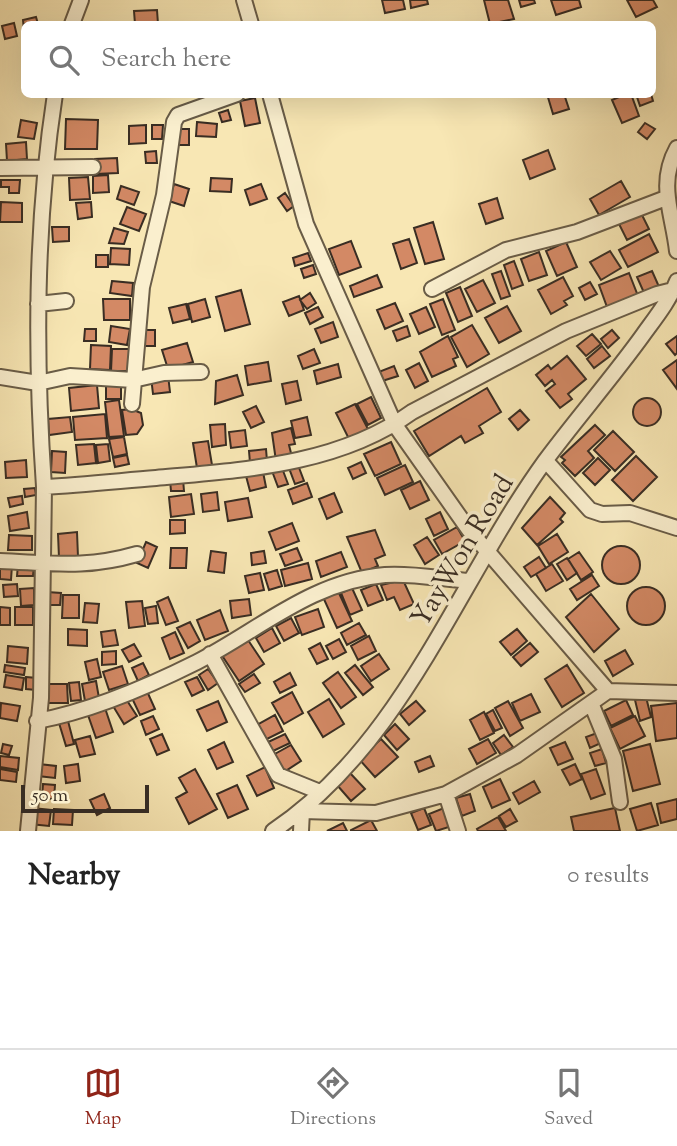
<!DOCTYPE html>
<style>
:root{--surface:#fff;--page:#f2f2f2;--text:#222;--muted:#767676;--line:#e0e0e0;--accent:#8f2418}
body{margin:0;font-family:"Sorts Mill Goudy",serif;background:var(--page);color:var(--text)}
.scale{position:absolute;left:21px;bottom:18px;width:128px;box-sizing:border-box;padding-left:7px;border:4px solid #392d23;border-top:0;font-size:19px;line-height:24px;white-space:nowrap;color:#392d23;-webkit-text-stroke:5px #faefce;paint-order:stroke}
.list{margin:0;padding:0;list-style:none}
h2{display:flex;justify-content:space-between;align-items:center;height:91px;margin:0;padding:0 28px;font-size:30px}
h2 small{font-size:23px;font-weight:400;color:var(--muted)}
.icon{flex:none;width:38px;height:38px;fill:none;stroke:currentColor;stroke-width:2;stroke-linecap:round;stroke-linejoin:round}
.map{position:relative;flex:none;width:677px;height:831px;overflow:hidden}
.search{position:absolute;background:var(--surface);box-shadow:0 7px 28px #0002;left:21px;right:21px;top:21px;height:77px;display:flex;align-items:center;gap:18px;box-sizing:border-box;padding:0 24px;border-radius:10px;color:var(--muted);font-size:26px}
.sheet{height:217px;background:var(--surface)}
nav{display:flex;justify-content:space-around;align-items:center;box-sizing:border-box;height:98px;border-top:2px solid var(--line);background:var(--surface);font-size:19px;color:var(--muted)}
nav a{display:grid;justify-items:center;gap:4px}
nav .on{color:var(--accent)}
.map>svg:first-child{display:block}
.building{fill:#d38965;stroke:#392d23;stroke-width:2}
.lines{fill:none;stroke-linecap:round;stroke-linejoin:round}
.minor-casing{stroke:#695c47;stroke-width:18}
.minor{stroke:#faefce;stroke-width:14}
.labels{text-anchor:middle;stroke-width:7;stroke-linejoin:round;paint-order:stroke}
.street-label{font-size:28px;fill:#392d23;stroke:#faefce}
</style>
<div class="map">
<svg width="677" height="831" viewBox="0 0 677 831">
<rect width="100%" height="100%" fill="#f8e7b4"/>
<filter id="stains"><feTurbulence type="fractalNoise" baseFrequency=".00286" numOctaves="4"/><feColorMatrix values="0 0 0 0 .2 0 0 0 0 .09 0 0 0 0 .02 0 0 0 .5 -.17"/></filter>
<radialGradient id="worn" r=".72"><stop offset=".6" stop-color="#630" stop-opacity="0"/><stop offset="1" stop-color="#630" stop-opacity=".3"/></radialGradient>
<path class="building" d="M382,0H403L405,9L385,13Z
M410,0H427L428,4L411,8Z
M484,0H508L514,19L490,24Z
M519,0H534L535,3L521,7Z
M551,0H579L581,7L556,15Z
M627,0H653L657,7L636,17Z
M157,10L158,24H135L134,11Z
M36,17L38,24H24V31L23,20Z
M14,23L17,36L5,39L2,26Z
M547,94H564L569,109L553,114Z
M626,94H631L639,116L622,123L612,100Z
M636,94H651L653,101L640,106Z
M255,98L260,123L245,126L240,101Z
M228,110L231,120L222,122L219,113Z
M66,119L98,120L97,149H65Z
M21,120L37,123L34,139L18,137Z
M197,122L217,124L216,137L196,136Z
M645,123L655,129L647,139L638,132Z
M146,125V143L129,144V126Z
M152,125H163L162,139H152Z
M176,129H189V145H176Z
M26,142L27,159L7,161L6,144Z
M548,150L555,169L530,179L523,160Z
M156,151L157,163H146L145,152Z
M117,158L118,173L95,174V159Z
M108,175L109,192L93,193V176Z
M88,177L90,199L70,200L69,178Z
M211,178L232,179L231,192L210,191Z
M1,180H20L19,193H9V187H1Z
M621,181L630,197L599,215L590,199Z
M174,184L189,189L184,206L169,201Z
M261,184L267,199L250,205L245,190Z
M121,186L139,192L134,205L117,199Z
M285,193L294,206L287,211L278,198Z
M497,198L503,218L486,224L479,204Z
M1,202L22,203V222H0Z
M91,202L92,217L78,219L76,203Z
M127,207L146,214L139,231L120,224Z
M640,211L649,229L627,240L618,222Z
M433,222L444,259L425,264L414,228Z
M52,227H69V241L53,242Z
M114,228L128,232L124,244L109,243Z
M649,234L658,252L628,267L619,250Z
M409,239L417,263L401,269L393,244Z
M351,241L361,267L339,275L329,249Z
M566,242L577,267L557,276L546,251Z
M111,248L130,249L129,265L110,264Z
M610,251L621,268L601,280L590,262Z
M539,252L547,275L529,281L521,259Z
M308,253L311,261L295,266L293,258Z
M96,255H108V267H96Z
M514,261L523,285L512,289L504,265Z
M313,265L316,274L304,278L301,269Z
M501,271L510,296L501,299L492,274Z
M652,271L660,289L645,295L637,277Z
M629,273L638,296L607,307L599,285Z
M377,275L382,287L354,297L350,286Z
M563,277L573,296L564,301L567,305L551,314L538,290Z
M483,280L495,303L477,312L465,289Z
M112,281L133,283L132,296L110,293Z
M590,282L597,294L585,300L579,288Z
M460,287L472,316L458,322L446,293Z
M241,290L250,324L225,331L216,297Z
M310,293L316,303L307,309L300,300Z
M299,296L304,310L289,316L283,302Z
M103,299H130V320H104Z
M205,299L210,317L192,322L188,304Z
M443,299L455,330L442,335L430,304Z
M395,303L403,321L385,329L377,310Z
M186,304L190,319L173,323L169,308Z
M507,306L521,331L499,343L485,318Z
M318,307L323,317L310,324L305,313Z
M426,307L435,327L419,334L410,314Z
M333,322L338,337L321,343L315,329Z
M472,325L489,354L467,367L451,337Z
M111,326L130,329L127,345L109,342Z
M407,326L410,336L397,341L393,331Z
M85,329H96V341H84Z
M142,330H155V346H142Z
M612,330L619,338L608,348L601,339Z
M592,334L601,344L586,356L577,346Z
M448,336L458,357L453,359L456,366L432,377L420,352Z
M677,336V353L675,355L666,344Z
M187,343L193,362L168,369L162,350Z
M91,345L111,346L110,370L90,369Z
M602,346L610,356L594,368L587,359Z
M112,349H131L130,371H111Z
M314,349L320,363L303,369L298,356Z
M567,356L586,379L568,394L572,399L560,408L546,391L555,384L552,380L545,386L536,375L548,365L551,369Z
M677,360V389L663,370Z
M268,362L271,381L248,385L245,366Z
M419,363L428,381L415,388L406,370Z
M338,364L341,377L317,384L314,371Z
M394,366L398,376L379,382L376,373Z
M168,375L170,392L153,394L151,377Z
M237,375L243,395L215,404L216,381Z
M297,381L301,400L286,404L282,384Z
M106,384H121V399H106Z
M97,385L99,408L71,411L69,388Z
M487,388L501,412L479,426L483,433L465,443L461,436L429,456L414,431Z
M371,397L381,418L368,425L357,404Z
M633 412a14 14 0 1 1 28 0a14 14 0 1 1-28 0Z
M119,400L124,436L109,437L105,402Z
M355,404L369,431L350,441L336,413Z
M256,406L264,422L251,428L243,412Z
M131,409L141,413L143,425L137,434L126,435L122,410Z
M520,410L529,420L518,430L509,419Z
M105,414L107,438L75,440L73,417Z
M70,417L72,432L49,435L48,419Z
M307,417L311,435L295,438L291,421Z
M225,424L226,445L212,447L210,425Z
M595,425L605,435L588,451L594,458L575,476L562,463L565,460L561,457Z
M291,428L295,444L289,445L292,457L276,461L272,433Z
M245,430L247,446L231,448L229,432Z
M613,431L634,452L615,471L594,450Z
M124,437L127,454L113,457L109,439Z
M208,441L212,465L197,468L193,443Z
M391,442L401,464L375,476L364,454Z
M94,444L96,463L78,465L76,445Z
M108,444L110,461L98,463L96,445Z
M266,449L267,461L250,463L249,451Z
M52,451L66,452L65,473L51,472Z
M127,455L129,464L115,467L113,458Z
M636,456L657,477L633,501L612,480Z
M598,458L610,470L595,485L583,473Z
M26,460L27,477L6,478L5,462Z
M361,462L366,473L353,479L348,468Z
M298,465L304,481L295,484L289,468Z
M405,465L413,482L385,495L377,478Z
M282,468L288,484L278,487L272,471Z
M263,472L266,487L250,491L246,476Z
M183,479L184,491H171L170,480Z
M420,481L429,500L410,509L401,490Z
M307,483L312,497L293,504L288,490Z
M35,488L36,495L25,497L24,489Z
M217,492L219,510L203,512L201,494Z
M334,493L342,512L327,519L319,499Z
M191,494L194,514L171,517L169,497Z
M22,496L23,504L10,507L8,498Z
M550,497L565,513L560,519L563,522L537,545L522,528Z
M248,498L252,517L228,521L225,502Z
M27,512L29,528L10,531L8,516Z
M440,512L448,529L434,536L426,519Z
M170,520H185V533L170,534Z
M292,523L299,541L276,550L269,532Z
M457,527L465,541L442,554L434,540Z
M375,530L385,555L375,559L378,566L362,573L347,537Z
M77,532L78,557L59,558L58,534Z
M557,534L568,552L549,564L538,546Z
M9,535L32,536V550H8Z
M427,537L439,555L425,564L414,545Z
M146,542L157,547L148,568L137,563Z
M602 565a19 19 0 1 1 38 0a19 19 0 1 1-38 0Z
M171,548H187L186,568H170Z
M297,548L302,560L285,566L280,554Z
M211,551L226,553L224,573L208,571Z
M264,551L266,563L252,565L251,553Z
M341,552L347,567L321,577L316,561Z
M579,552L593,572L581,580L568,559Z
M539,557L546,568L531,577L524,567Z
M567,558L577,573L567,580L557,564Z
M308,563L312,579L285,586L281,570Z
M0,564L12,565L11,580L0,579Z
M552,564L563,581L546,591L536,574Z
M18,565H34L33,576H17Z
M277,570L282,586L269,590L264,574Z
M260,573L264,590L249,593L245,576Z
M592,575L599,586L577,600L570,589Z
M403,580L414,604L400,610L394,597L387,600L381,585Z
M17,584L18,596L4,597L3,585Z
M376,584L383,600L368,606L361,590Z
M627 606a19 19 0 1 1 38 0a19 19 0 1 1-38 0Z
M34,588V605L21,606L20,589Z
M352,588L362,610L350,615L341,593Z
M338,591L352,621L337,628L323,597Z
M47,592L61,593L60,605H47Z
M591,594L619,629L594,652L566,617Z
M63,595H79V618H62Z
M168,597L178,621L166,625L157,602Z
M249,599L251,615L232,618L230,601Z
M142,601L145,626L129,628L126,602Z
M85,603L99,604L97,623L83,622Z
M156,606L158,623L148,624L145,608Z
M0,607L10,608V625H0Z
M15,607H33V625H15Z
M318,609L324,627L302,635L295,617Z
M220,610L228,631L205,640L197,620Z
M291,618L299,633L284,641L276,626Z
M190,622L200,641L188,648L177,628Z
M359,623L366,635L347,645L341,633Z
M272,628L280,643L264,652L256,638Z
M68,629L87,630V646L68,645Z
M517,629L527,641L511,655L500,642Z
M115,630L118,645L103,647L101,632Z
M175,632L184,653L170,659L162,638Z
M369,636L376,651L358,660L351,646Z
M246,637L264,664L239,681L221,654Z
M339,639L346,652L333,659L326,646Z
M320,643L328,659L317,664L309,649Z
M530,643L538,652L521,666L513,657Z
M134,644L141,656L129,662L122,650Z
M8,646L28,648L27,664L7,662Z
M625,650L633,664L613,676L605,661Z
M116,651V664L102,665V652Z
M379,654L389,669L371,681L361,666Z
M97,659L101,677L89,680L85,662Z
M143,663L149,675L138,681L132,668Z
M5,665L25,668L24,675L4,672Z
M355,665L373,687L363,695L345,673Z
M567,665L584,693L562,707L545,679Z
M122,666L128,684L109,690L103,672Z
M208,669L218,683L208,690L199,675Z
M338,672L356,697L341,708L323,683Z
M290,673L296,685L280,693L274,682Z
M254,674L260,683L245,692L239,684Z
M6,675L24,678L22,690L4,687Z
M26,677L37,678L36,690L26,689Z
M197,677L204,690L192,696L185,682Z
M96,681L99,698L85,701L82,684Z
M79,682L81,700L71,701L69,683Z
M48,684H67L68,703H48Z
M146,689L155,709L140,715L131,696Z
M292,692L303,713L284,724L272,703Z
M531,694L540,712L520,721L512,703Z
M646,697L651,717L640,721L635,700Z
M126,699L137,716L124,724L113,706Z
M329,699L344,724L323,737L308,712Z
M626,700L633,715L611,726L604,711Z
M218,701L227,722L207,731L197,710Z
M416,701L425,711L409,725L400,714Z
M508,701L523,728L510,736L495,708Z
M1,703L20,706L17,721L0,718Z
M677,703V738L656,741L651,706Z
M105,708L113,732L96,738L88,715Z
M493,710L502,728L495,731L486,714Z
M484,712L494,733L480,740L470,720Z
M275,715L283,731L265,740L257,725Z
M153,716L159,729L146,735L141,721Z
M635,716L645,736L620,749L610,728Z
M68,721L74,744L66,746L59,723Z
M395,724L409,739L397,750L384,735Z
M597,733L601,743L590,748L586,737Z
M162,734L169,750L157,755L150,739Z
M285,734L290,743L271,752L266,743Z
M504,735L513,747L501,755L493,743Z
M90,736L95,754L80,757L75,740Z
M381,739L398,757L375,777L359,759Z
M488,739L496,753L477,764L469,749Z
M224,742L233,762L217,769L208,750Z
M565,742L573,759L558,765L550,748Z
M3,744L12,746L9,755L1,753Z
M650,744L660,784L633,791L623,751Z
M291,745L301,761L284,772L273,755Z
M602,749L606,763L595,766L590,753Z
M0,756L19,758L18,770L0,767Z
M430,756L434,766L419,772L415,762Z
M39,764L56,766L55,778L38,776Z
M78,764L80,781L66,783L64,766Z
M575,764L582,779L570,785L562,770Z
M265,767L274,788L257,796L247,776Z
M0,769L17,772L16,782L0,780Z
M195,769L217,809L189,824L176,798L187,792L179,778Z
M596,769L605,794L591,799L581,774Z
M350,773L365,789L351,801L337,785Z
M500,779L510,800L492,808L483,787Z
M534,781L540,792L519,804L513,793Z
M43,784L55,785L54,799L42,798Z
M237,785L248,809L228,818L217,794Z
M104,794L110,808L97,815L90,800Z
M470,794L475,811L462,816L456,798Z
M677,799V819L661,823L657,804Z
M651,803L658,825L637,831L630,809Z
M32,808L51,810L49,826L30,824Z
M424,808L431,825L418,830L411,813Z
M444,808L452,826L436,831L429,814Z
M615,808L620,831H574L571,817Z
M54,809L73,810L72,825L53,824Z
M510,809L517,821L506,827L499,816Z
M498,817L506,831H478L477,829Z
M371,820L377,831H351V830Z
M343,823L347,831H327Z"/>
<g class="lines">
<g class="minor-casing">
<path id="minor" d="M244,0L251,24
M72,24L81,0
M55,94C35,225 35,355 44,487C81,485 119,481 156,478C243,470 339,465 412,412L566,331L657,294L673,290
M270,94L306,224L395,425L469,530L608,691
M677,148C657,184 673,214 677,251
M0,168L93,167
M432,289L506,250L577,232L666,198
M38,304L66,301
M0,377L38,383L70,376L133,380L164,373L201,372
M132,404L142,287L164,195L174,122L178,115L237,94
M546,461L590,510L602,514L630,513L677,528
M0,561C52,563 85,569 137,554
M210,654L278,775L320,792
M591,703L614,759L620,802
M37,721C92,711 147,687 197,662C259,630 312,581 385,575C412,573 442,579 470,581
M446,794L458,831
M28,831L41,698L44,487
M273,831C403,744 457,583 545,461C577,418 612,378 643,335C656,317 669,301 677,281
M301,831L302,811L376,813L446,794L517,755L608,691L677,693"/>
</g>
<use href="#minor" class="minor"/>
</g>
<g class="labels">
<g class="street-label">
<text transform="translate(461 550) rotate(-59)" y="10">YayWon Road</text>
</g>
</g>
<rect width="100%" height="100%" filter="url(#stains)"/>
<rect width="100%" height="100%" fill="url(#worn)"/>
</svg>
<div class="scale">50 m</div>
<div class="search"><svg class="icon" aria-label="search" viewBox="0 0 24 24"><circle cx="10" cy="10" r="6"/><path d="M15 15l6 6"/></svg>Search here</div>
</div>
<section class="sheet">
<h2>Nearby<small>0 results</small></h2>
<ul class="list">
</ul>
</section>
<nav>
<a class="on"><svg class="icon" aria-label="map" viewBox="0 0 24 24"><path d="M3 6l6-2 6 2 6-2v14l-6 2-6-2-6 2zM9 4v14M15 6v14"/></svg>Map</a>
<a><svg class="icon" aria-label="directions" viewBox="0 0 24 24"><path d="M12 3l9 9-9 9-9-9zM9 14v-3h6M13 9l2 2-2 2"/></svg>Directions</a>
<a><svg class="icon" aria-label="saved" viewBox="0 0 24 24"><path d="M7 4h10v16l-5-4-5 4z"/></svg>Saved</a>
</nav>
